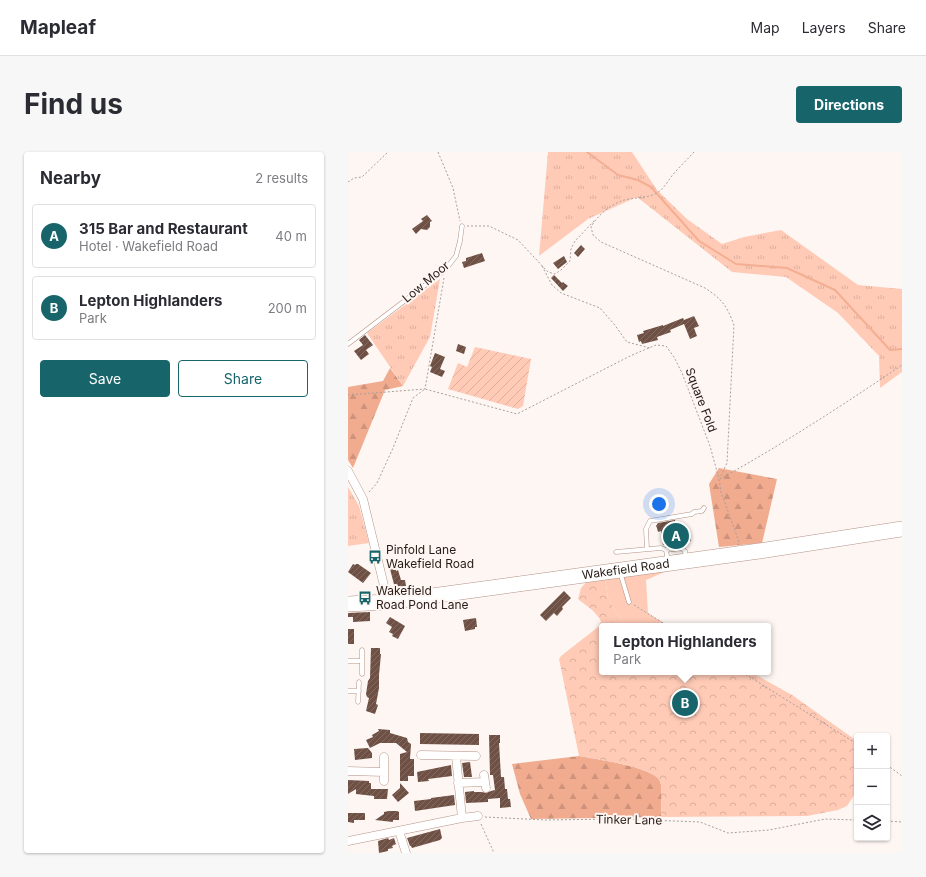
<!DOCTYPE html>
<meta charset="utf-8">
<style>
:root{--surface:#fff;--page:#f7f7f7;--text:#2b2b33;--muted:#7c7c81;--line:#e1e1e2;--accent:#17656b}
body{margin:0;font-family:Inter,sans-serif;background:var(--page);color:var(--text)}
.controls{position:absolute;right:12px;bottom:12px;display:grid;overflow:hidden;border-radius:4px;box-shadow:0 1px 3px #0004}
.controls button{width:36px;height:36px;display:grid;place-items:center;padding:0;border:0;border-bottom:1px solid var(--line);background:var(--surface);color:var(--text);font:20px sans-serif}
.you{position:absolute;left:311px;top:352px;width:14px;height:14px;margin:-10px;border:3px solid #fff;border-radius:50%;background:#1a73e8;box-shadow:0 0 0 6px #1a73e833}
.badge{display:grid;place-items:center;width:26px;height:26px;border-radius:50%;background:var(--accent);color:#fff;font-size:13px;font-weight:700}
.pin{position:absolute;translate:-50% -50%;border:2px solid #fff;box-shadow:0 1px 4px #0006}
.popup{position:absolute;left:251px;top:471px;width:172px;height:52px;box-sizing:border-box;display:grid;place-content:center;border-radius:4px;background:var(--surface);filter:drop-shadow(0 1px 3px #0005);font-size:13px;white-space:nowrap;color:var(--muted)}
.popup b{font-size:15px;color:var(--text)}
.popup::after{content:'';position:absolute;left:50%;top:100%;margin-left:-8px;border:8px solid transparent;border-top-color:var(--surface)}
.list{margin:0;padding:0;list-style:none}
h2{display:flex;justify-content:space-between;align-items:center;height:52px;margin:0;padding:0 16px;font-size:17px}
h2 small{font-size:13px;font-weight:400;color:var(--muted)}
.list li{display:grid;grid-template-columns:26px 1fr auto;gap:12px;align-items:center;box-sizing:border-box;height:64px;margin:0 8px 8px;padding:0 8px;border:1px solid var(--line);border-radius:4px}
.list b{display:block;font-size:15px;white-space:nowrap}
.list p{margin:0;font-size:13px;white-space:nowrap;color:var(--muted)}
.list em{font-size:13px;font-style:normal;color:var(--muted)}
.actions{display:flex;gap:8px;padding:12px 16px}
.actions a{flex:1;padding:9px 0;border:1px solid var(--accent);border-radius:4px;text-align:center;font-size:14px;color:var(--accent)}
.actions .main{background:var(--accent);color:#fff}
.icon{flex:none;width:22px;height:22px;fill:none;stroke:currentColor;stroke-width:2;stroke-linecap:round;stroke-linejoin:round}
.map{position:relative;flex:none;width:554px;height:701px;overflow:hidden;border-radius:4px}
header{display:flex;align-items:center;gap:24px;box-sizing:border-box;height:56px;padding:0 20px;background:var(--surface);border-bottom:1px solid var(--line)}
header strong{font-size:19px}
nav{display:flex;gap:22px;margin-inline-start:auto;font-size:14px}
.intro{display:flex;align-items:center;justify-content:space-between;box-sizing:border-box;height:96px;padding:0 24px}
h1{margin:0;font-size:28px}
.button{padding:10px 18px;border-radius:4px;background:var(--accent);color:#fff;font-size:14px;font-weight:700}
main{display:flex;gap:24px;padding:0 24px}
aside{flex:1;background:var(--surface);border-radius:4px;box-shadow:0 1px 3px #0004}
.map>svg:first-child{display:block}
.grass{fill:url(#grass-tufts)}
.forest{fill:url(#forest-firs)}
.park{fill:url(#park-crowns)}
.garden{fill:url(#garden-furrows)}
.pitch{fill:#ffcbb7}
.lines{fill:none;stroke-linecap:round;stroke-linejoin:round}
.stream{stroke:#f4ae92;stroke-width:2}
.building{fill:url(#building-hatch)}
.lane-casing{stroke:#b49386;stroke-width:5}
.street-casing{stroke:#b49386;stroke-width:9}
.highway-casing{stroke:#b49386;stroke-width:16}
.path{stroke:#a89f9b;stroke-width:1;stroke-dasharray:2 2;stroke-linecap:butt}
.lane{stroke:#fff;stroke-width:4}
.street{stroke:#fff;stroke-width:8}
.highway{stroke:#fff;stroke-width:15}
.labels{text-anchor:middle;stroke-width:4;stroke-linejoin:round;paint-order:stroke}
.street-label{font-size:12px;fill:#271b16;stroke:#fef6f3}
.poi-label{font-size:12px;fill:#271b16;stroke:#fef6f3;text-anchor:start}
</style>
<header>
<strong>Mapleaf</strong>
<nav><a>Map</a><a>Layers</a><a>Share</a></nav>
</header>
<div class="intro"><h1>Find us</h1><a class="button">Directions</a></div>
<main>
<aside>
<h2>Nearby<small>2 results</small></h2>
<ul class="list">
<li><span class="badge">A</span><div><b>315 Bar and Restaurant</b><p>Hotel · Wakefield Road</p></div><em>40 m</em></li>
<li><span class="badge">B</span><div><b>Lepton Highlanders</b><p>Park</p></div><em>200 m</em></li>
</ul>
<div class="actions"><a class="main">Save</a><a>Share</a></div>
</aside>
<div class="map">
<svg width="554" height="701" viewBox="0 0 554 701">
<defs>
<pattern id="grass-tufts" width="24" height="20" patternUnits="userSpaceOnUse"><rect width="24" height="20" fill="#ffcbb7"/><path d="M3 7l-1-3M5 7V3M7 7l1-3M15 17l-1-3M17 17v-4M19 17l1-3" fill="none" stroke="#dbae9d"/></pattern>
<pattern id="forest-firs" width="22" height="20" patternUnits="userSpaceOnUse"><rect width="22" height="20" fill="#f1ab8f"/><path d="M5 1l3.5 6h-7zM16 11l3.5 6h-7z" fill="#cf937b"/></pattern>
<pattern id="park-crowns" width="20" height="18" patternUnits="userSpaceOnUse"><rect width="20" height="18" fill="#ffcbb7"/><path d="M2 6a3 3 0 1 1 6 0M12 15a3 3 0 1 1 6 0" fill="none" stroke="#dbae9d"/></pattern>
<pattern id="garden-furrows" width="10" height="10" patternUnits="userSpaceOnUse"><rect width="10" height="10" fill="#ffcbb7"/><path d="M-1 1l2-2M0 10L10 0M9 11l2-2" fill="none" stroke="#dbae9d"/></pattern>
<pattern id="building-hatch" width="6" height="6" patternUnits="userSpaceOnUse"><rect width="6" height="6" fill="#6e5044"/><path d="M-1 1l2-2M0 6l6-6M5 7l2-2" fill="none" stroke="#826b61"/></pattern>
</defs>
<rect width="100%" height="100%" fill="#fef6f3"/>
<path class="grass" d="M200,0H284L309,38L339,67L374,92L396,85L433,78L510,133L554,137V220L532,236L531,204L490,161L438,125L384,120L289,45L240,67L191,104Z
M92,127L82,185L55,234L19,181Z
M0,335L11,354L21,391L0,394Z"/>
<path class="forest" d="M42,216L55,234L37,238L5,316L0,308V235L35,229Z
M371,316L429,327L414,391L371,395L361,332Z
M231,604C247,607 306,615 312,629C315,636 313,656 313,665L183,667L172,642L164,612Z"/>
<path class="park" d="M257,426L260,446L277,474H254V520H373L378,523L380,520H403L444,543L509,589V639L499,654L490,658L459,664L313,665C313,656 315,636 312,629C306,615 247,607 231,604L211,507L213,504L250,475L253,469C247,458 238,454 230,447L233,436L239,429Z"/>
<path class="garden" d="M127,195L183,207L175,254L170,257L100,237L110,211L119,215Z"/>
<path class="pitch" d="M326,416L298,428L300,461L320,474H277L260,446L257,426Z"/>
<g class="lines">
<path class="stream" d="M239,0L270,23L290,28L303,35L351,89L388,112L439,116L487,138L542,198L554,197"/>
</g>
<path class="building" d="M79,63L84,69L82,70V75L79,78L73,77L68,82L64,77L75,69L73,67Z
M233,93L237,97L230,105L226,101Z
M134,101L137,109L116,116L114,110L118,109V106Z
M216,104L219,110L210,117L205,111Z
M206,123L214,131L215,130L220,134L215,139L203,126Z
M346,164L351,174L346,176L349,184L342,187L336,172L322,178L323,180L309,185L310,188L294,192L293,189L291,190L289,183L296,181L295,179L315,173V174L335,166L336,168Z
M17,183L25,193L18,198L21,202L13,208L6,199L15,193L11,188Z
M110,192L118,195L116,202L108,199Z
M87,201L97,205L92,217L97,219L94,225L82,220L84,215L82,214Z
M327,368V370H330L331,380L341,378L343,389L333,390L334,391L315,393L313,379L310,380L309,376L308,374L310,371Z
M5,412L7,413L8,412H10L23,421L15,431L0,420Z
M47,415L48,419L50,418L53,428H57L58,434L47,436L42,417Z
M216,439L223,446L214,455L215,457L209,464L206,461L198,469L192,463Z
M22,460V469L5,470V465H0V461Z
M42,465L57,474L50,487L44,484L45,482L41,480L44,475L38,471Z
M128,466L129,475H127V477L117,479L115,468Z
M0,477H6V492H0Z
M23,496H32V502H33L31,523V536L28,552L30,553L27,562L18,559L21,546L19,545L18,542L20,529L22,526Z
M30,577L42,578V581L59,586L60,590L63,592L62,607H66V624H60V629H52V602L59,600L48,591H32L22,596L18,588L25,585L24,583L31,579Z
M72,581L131,582V593L72,592Z
M141,583H152V591H151L153,625H156L157,637H159L160,647H162L163,655L152,656V646L140,647V650L118,651L117,640L126,639V640H134L138,641L143,639L147,638L145,623H142Z
M20,596L24,601V606L7,608L6,597Z
M122,610L124,625H116L114,611Z
M103,613L104,624L80,627L81,629L70,630L69,620Z
M0,628L21,629V631H23V637H40L39,647H26V644L8,642V637L0,642Z
M52,631L61,641L50,650L44,643L52,636Z
M106,643L107,653L67,659L66,649L83,647V646Z
M41,659H49L51,660V668H45V670L27,668L36,662V660Z
M0,661H17V668H6V671L0,670Z
M92,677L94,686L92,688L64,696L63,694H62L59,686Z
M40,686L41,688L46,686L48,692L44,694L45,696L40,697V699L31,701L30,689Z"/>
<g class="lines">
<g class="lane-casing">
<path id="lane" d="M0,192L97,118L108,104L112,89L114,74
M299,397L298,377L302,369L344,362L346,360L354,359L356,356
M318,398L333,396L337,399L338,407
M268,400L313,396L318,398L320,409
M272,420L281,450
M14,498V522
M0,509H14
M0,539H11
M10,550L11,530"/>
</g>
<g class="street-casing">
<path id="street" d="M0,319L15,347L40,450
M73,603L128,604
M108,604L114,666
M0,619L36,620
M136,623L138,636
M36,629V605
M110,631L137,630
M51,679L58,701
M0,689L114,666L130,664"/>
</g>
<g class="highway-casing">
<g id="highway">
<path id="s1" d="M0,452L40,450L411,399L554,377"/>
</g>
</g>
<path class="path" d="M90,0L105,36L112,69
M346,0C339,8 330,16 323,25C319,31 315,37 309,41C298,47 284,45 273,49C261,54 249,64 243,75L245,83L253,90L357,136C374,147 379,154 386,173L379,311L372,326
M0,30L6,26L14,25L40,0
M119,74H141L170,88L200,120L207,122L213,118L222,109L223,97L227,89L247,68
M194,114L204,133L213,141L252,156L266,172L279,190L302,196
M0,243L77,237L96,126
M372,327C435,292 495,253 554,213
M21,340L29,331L45,296L65,246L77,237L169,262L282,204L308,193L318,194L326,205L334,221L362,294L371,327L373,340L390,387L391,391
M286,453L320,474
M394,520L509,592
M539,613L554,624
M137,665L197,668L273,667L352,670L380,681L421,678L477,667L509,668
M539,669L554,670
M133,672L146,701"/>
<use href="#lane" class="lane"/>
<use href="#street" class="street"/>
<use href="#highway" class="highway"/>
</g>
<defs>
<g id="bus-bare" transform="scale(1.08)"><path d="M-5-6H5V4H4V6H2V4H-2V6H-4V4H-5ZM-3.5-4V0h7V-4ZM-3.5 1.2v1.5H-2V1.2ZM2 1.2v1.5H3.5V1.2Z" fill="#17656b" stroke="#fef6f3" stroke-width="2.5" paint-order="stroke"/></g>
</defs>
<g fill-rule="evenodd">
<use href="#bus-bare" x="27" y="405"/>
<use href="#bus-bare" x="17" y="446"/>
</g>
<g class="labels">
<g class="street-label">
<text transform="translate(78 130) rotate(-40)" y="4">Low Moor</text>
<text transform="translate(353 248) rotate(69)" y="4">Square Fold</text>
<text dy="4" stroke="none"><textPath href="#s1" startOffset="280">Wakefield Road</textPath></text>
<text transform="translate(281 668) rotate(1)" y="4">Tinker Lane</text>
</g>
<g class="poi-label">
<text x="38" y="402">Pinfold Lane<tspan x="38" dy="14">Wakefield Road</tspan></text>
<text x="28" y="443">Wakefield<tspan x="28" dy="14">Road Pond Lane</tspan></text>
</g>
</g>
</svg>
<div class="controls">
<button>+</button>
<button>−</button>
<button><svg class="icon" aria-label="layers" viewBox="0 0 24 24"><path d="M12 4l9 5-9 5-9-5zM3 14l9 5 9-5"/></svg></button>
</div>
<div class="you"></div>
<div class="pin badge" style="left:328px;top:384px">A</div>
<div class="pin badge" style="left:337px;top:551px">B</div>
<div class="popup"><b>Lepton Highlanders</b>Park</div>
</div>
</main>
